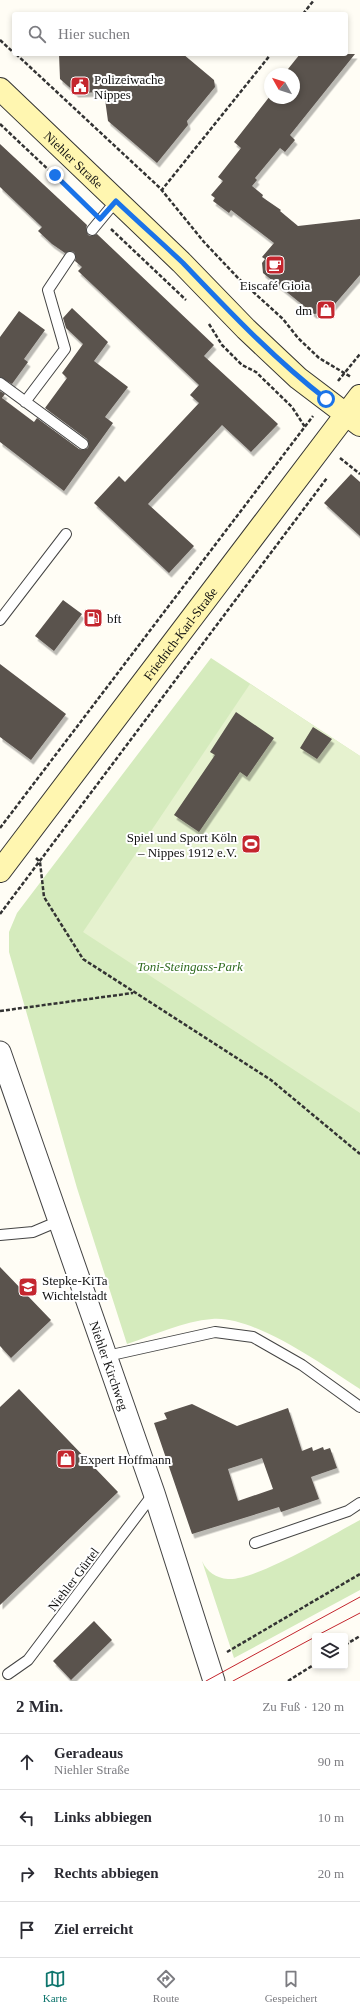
<!DOCTYPE html>
<html lang="de">
<meta charset="utf-8">
<style>
:root{--surface:#fff;--page:#f7f7f7;--text:#2b2b33;--muted:#7c7c81;--line:#e1e1e2;--accent:#0f766e}
body{margin:0;font-family:"Times New Roman",serif;background:var(--page);color:var(--text)}
.controls{position:absolute;right:12px;bottom:12px;display:grid;overflow:hidden;border-radius:4px;box-shadow:0 2px 6px #0003}
.controls button{width:36px;height:36px;display:grid;place-items:center;padding:0;border:0;border-bottom:1px solid var(--line);background:var(--surface);color:var(--text);font:20px sans-serif}
.compass{position:absolute;left:264px;top:68px;width:36px;height:36px;border-radius:50%;background:var(--surface);box-shadow:0 2px 6px #0003;rotate:309deg}
.stop{position:absolute;width:12px;height:12px;margin:-9px;border:3px solid #1a73e8;border-radius:50%;background:#fff}
.stop.end{background:#1a73e8;border-color:#fff;box-shadow:0 1px 4px #0008}
.list{margin:0;padding:0;list-style:none}
h2{display:flex;justify-content:space-between;align-items:center;height:52px;margin:0;padding:0 16px;font-size:17px}
h2 small{font-size:13px;font-weight:400;color:var(--muted)}
.list li{display:grid;grid-template-columns:26px 1fr auto;gap:12px;align-items:center;box-sizing:border-box;height:56px;padding:0 16px;border-top:1px solid var(--line)}
.list b{display:block;font-size:15px;white-space:nowrap}
.list p{margin:0;font-size:13px;white-space:nowrap;color:var(--muted)}
.list em{font-size:13px;font-style:normal;color:var(--muted)}
.icon{flex:none;width:22px;height:22px;fill:none;stroke:currentColor;stroke-width:2;stroke-linecap:round;stroke-linejoin:round}
.map{position:relative;flex:none;width:360px;height:1681px;overflow:hidden}
.search{position:absolute;background:var(--surface);box-shadow:0 2px 6px #0003;left:12px;right:12px;top:12px;height:44px;display:flex;align-items:center;gap:10px;box-sizing:border-box;padding:0 14px;border-radius:4px;color:var(--muted);font-size:15px}
.sheet{height:276px;background:var(--surface)}
nav{display:flex;justify-content:space-around;align-items:center;box-sizing:border-box;height:56px;border-top:1px solid var(--line);background:var(--surface);font-size:11px;color:var(--muted)}
nav a{display:grid;justify-items:center;gap:2px}
nav .on{color:var(--accent)}
.map>svg:first-child{display:block}
.green{fill:#d5ebbd}
.pitch{fill:#e6f2cf}
.building{fill:#5a524d;fill-rule:evenodd;filter:url(#shadow)}
.lines{fill:none;stroke-linecap:round;stroke-linejoin:round}
.lane-casing{stroke:#444;stroke-width:12}
.street-casing{stroke:#444;stroke-width:23}
.secondary-casing{stroke:#333;stroke-width:24}
.path{stroke:#333;stroke-width:2.5;stroke-dasharray:4 2;stroke-linecap:butt}
.lane{stroke:#fff;stroke-width:10}
.street{stroke:#fff;stroke-width:21}
.secondary{stroke:#fff6b0;stroke-width:22}
.tram{stroke:#c4262e;stroke-width:1}
.route{stroke:#1a73e8;stroke-width:5}
.labels{text-anchor:middle;stroke-width:4;stroke-linejoin:round;paint-order:stroke}
.poi-label{font-size:13px;fill:#111;stroke:#fff;text-anchor:start}
.street-label{font-size:13px;fill:#111;stroke:#fff}
.park-label{font-size:13px;font-style:italic;fill:#2f6b1f;stroke:#fff}
</style>
<div class="map">
<svg width="360" height="1681" viewBox="0 0 360 1681">
<defs>
<filter id="shadow"><feDropShadow dx="2.5" dy="4.5" stdDeviation="0" flood-color="#0004"/></filter>
</defs>
<rect width="100%" height="100%" fill="#fffdf5"/>
<path class="green" d="M211,658L360,756V1389C324,1366 254,1315 212,1319C184,1321 154,1335 127,1344L77,1188L9,952V932L17,913Z
M360,1520V1590L234,1658L202,1561C207,1572 216,1578 228,1579C255,1581 334,1534 360,1520Z"/>
<path class="pitch" d="M250,684L360,756V1113L83,932Z"/>
<path class="building" d="M59,54H183L214,80L215,87L187,121L188,125L157,163L108,121L104,92L76,93L60,79Z
M300,54H355L290,135L295,140L285,152L280,148L255,178L257,180L252,186L263,195L262,197L281,210L280,211L298,226L360,219V275L328,312L314,314L263,273L262,263L265,259L262,257L274,243L231,210L229,213L213,201L215,198L211,195L223,181L218,177L241,148L234,142L270,96V98H294V74H284Z
M0,144L87,225L86,229L88,235L91,236L97,234L214,345L204,356L278,424L251,452L222,425L148,504L194,546L169,573L94,503L119,476L125,482L199,403L190,395L199,385L78,271L82,267L75,261L76,257L74,252L70,251L65,253L52,244L38,231L42,227L0,187Z
M72,308L108,342L94,361L128,387L105,417L113,423L64,491L0,442V391L5,394L2,398L34,422L37,418L79,449L83,450L88,448L89,444L87,439L45,408L67,378L62,373L83,344L66,328L63,318Z
M19,311L45,330L24,359L28,362L12,384L0,377V337Z
M351,474L360,482V536L324,503Z
M63,600L82,614L54,651L35,636Z
M0,664L66,714L31,760L0,737Z
M236,712L274,738L247,777L240,772L199,832L174,815L215,755L210,752Z
M313,727L332,739L317,759L300,748Z
M0,1267L51,1320L11,1358L0,1346Z
M19,1389L118,1492L0,1605V1407Z
M192,1404L237,1426L288,1408L302,1451L312,1447L313,1451L323,1447L324,1450L330,1448L337,1468L311,1477L319,1499L281,1512L279,1507L192,1534L154,1423L167,1419L164,1413ZM262,1458L273,1489L238,1501L228,1469Z
M94,1621L112,1640L71,1680L53,1661Z"/>
<g class="lines">
<g class="lane-casing">
<path id="lane" d="M92,230L116,201
M0,383L83,444
M25,402L65,349L48,290L70,257
M0,620L66,534
M0,1235L33,1232L59,1221
M107,1356L215,1332L253,1337L302,1365L360,1407
M255,1543L348,1511L360,1503
M8,1674L28,1660L154,1493"/>
</g>
<g class="street-casing">
<g id="street">
<path id="s1" d="M0,1052L154,1493L214,1681"/>
</g>
</g>
<g class="secondary-casing">
<g id="secondary">
<path id="s2" d="M0,89L181,262L246,329L298,378L360,425"/>
<path id="s3" d="M0,871L360,396"/>
</g>
</g>
<path class="path" d="M303,14L314,0
M0,40L14,53
M16,54L160,188L204,242L239,279L283,319L298,338L319,358L351,377
M0,124L90,209
M161,191L271,54
M111,229L186,300
M209,324L222,345L242,365L256,372L292,407L305,427
M338,381L360,354
M340,458L360,474
M0,828L313,416
M36,858L40,862L44,897L83,959L271,1080L360,1154
M0,914L327,478
M0,1011L133,993
M345,1645L360,1636
M227,1652L360,1574
M288,1681L315,1664"/>
<use href="#lane" class="lane"/>
<use href="#street" class="street"/>
<use href="#secondary" class="secondary"/>
<path class="tram" d="M316,1636L360,1613
M206,1681L360,1597
M233,1681L315,1637"/>
</g>
<g class="lines">
<path class="route" d="M55,175L100,219L116,201C138,222 161,242 183,263C229,311 274,359 326,399"/>
</g>
<defs>
<g id="civic-square" transform="scale(1)"><rect x="-9" y="-9" width="18" height="18" rx="4" fill="#c4262e" stroke="#fff"/><path d="M-.6-6.5H3V-4.5H.6V-3L4-1V1h2V6H-6V1h2V-1L-.6-3ZM-1.2 2.5V6h2.4V2.5Z" fill="#fff"/></g>
<g id="cafe-square" transform="scale(1)"><rect x="-9" y="-9" width="18" height="18" rx="4" fill="#c4262e" stroke="#fff"/><path d="M-5.5-4.5H6V0H3Q3 3.5 0 3.5H-2.5Q-5.5 3.5-5.5 0ZM3-3.2v2h1.7v-2ZM-6 4.5H4V6H-6Z" fill="#fff"/></g>
<g id="shop-square" transform="scale(1)"><rect x="-9" y="-9" width="18" height="18" rx="4" fill="#c4262e" stroke="#fff"/><path d="M-5-2.5h2.3a2.7 3.5 0 0 1 5.4 0H5L5.5 6h-11ZM-1.5-2.5h3a1.5 2.3 0 0 0-3 0Z" fill="#fff"/></g>
<g id="fuel-square" transform="scale(1)"><rect x="-9" y="-9" width="18" height="18" rx="4" fill="#c4262e" stroke="#fff"/><path d="M-5.5-6h7V0h2V4h1.3V-2.5L3-4.5l.8-.8L6-3V5H2.5V1h-1V6h-7ZM-4.2-4.7v3.2H.2V-4.7Z" fill="#fff"/></g>
<g id="stadium-square" transform="scale(1)"><rect x="-9" y="-9" width="18" height="18" rx="4" fill="#c4262e" stroke="#fff"/><path d="M0-5a6.5 5 0 1 0 0 10a6.5 5 0 1 0 0-10ZM-3.5-1.8h7v3.6h-7Z" fill="#fff"/></g>
<g id="school-square" transform="scale(1)"><rect x="-9" y="-9" width="18" height="18" rx="4" fill="#c4262e" stroke="#fff"/><path d="M0-5L7-2L0 1L-7-2ZM-4 1L0 2.5L4 1V4Q0 6-4 4Z" fill="#fff"/></g>
</defs>
<g fill-rule="evenodd">
<use href="#civic-square" x="80" y="86"/>
<use href="#cafe-square" x="275" y="265"/>
<use href="#shop-square" x="326" y="310"/>
<use href="#fuel-square" x="93" y="618"/>
<use href="#stadium-square" x="251" y="844"/>
<use href="#school-square" x="28" y="1287"/>
<use href="#shop-square" x="66" y="1459"/>
</g>
<g class="labels">
<g class="poi-label">
<text x="94" y="84">Polizeiwache<tspan x="94" dy="15">Nippes</tspan></text>
<text x="275" y="290" text-anchor="middle">Eiscafé Gioia</text>
<text x="312" y="315" text-anchor="end">dm</text>
<text x="107" y="623">bft</text>
<text x="237" y="842" text-anchor="end">Spiel und Sport Köln<tspan x="237" dy="15">– Nippes 1912 e.V.</tspan></text>
<text x="42" y="1285">Stepke-KiTa<tspan x="42" dy="15">Wichtelstadt</tspan></text>
<text x="80" y="1464">Expert Hoffmann</text>
</g>
<g class="street-label">
<text dy="5" stroke="none"><textPath href="#s2" startOffset="102">Niehler Straße</textPath></text>
<text dy="5" stroke="none"><textPath href="#s3" startOffset="298">Friedrich-Karl-Straße</textPath></text>
<text dy="5" stroke="none"><textPath href="#s1" startOffset="332">Niehler Kirchweg</textPath></text>
<text transform="translate(73 1579) rotate(-53)" y="5">Niehler Gürtel</text>
</g>
<g class="park-label">
<text x="190" y="971">Toni-Steingass-Park</text>
</g>
</g>
</svg>
<div class="controls">
<button><svg class="icon" aria-label="layers" viewBox="0 0 24 24"><path d="M12 4l9 5-9 5-9-5zM3 14l9 5 9-5"/></svg></button>
</div>
<svg class="compass" viewBox="-18 -18 36 36"><path d="M0-13l5 13h-10z" fill="#e53935"/><path d="M0 13l5-13h-10z" fill="#7c7c81"/></svg>
<div class="stop" style="left:326px;top:399px"></div>
<div class="stop end" style="left:55px;top:175px"></div>
<div class="search"><svg class="icon" aria-label="search" viewBox="0 0 24 24"><circle cx="10" cy="10" r="6"/><path d="M15 15l6 6"/></svg>Hier suchen</div>
</div>
<section class="sheet">
<h2>2 Min.<small>Zu Fuß · 120 m</small></h2>
<ul class="list">
<li><svg class="icon" aria-label="ahead" viewBox="0 0 24 24"><path d="M12 20V5M6 11l6-6 6 6"/></svg><div><b>Geradeaus</b><p>Niehler Straße</p></div><em>90 m</em></li>
<li><svg class="icon" aria-label="left" viewBox="0 0 24 24"><path d="M17 20v-9H6M10 6l-5 5 5 5"/></svg><div><b>Links abbiegen</b></div><em>10 m</em></li>
<li><svg class="icon" aria-label="right" viewBox="0 0 24 24"><path d="M7 20v-9h11M14 6l5 5-5 5"/></svg><div><b>Rechts abbiegen</b></div><em>20 m</em></li>
<li><svg class="icon" aria-label="arrive" viewBox="0 0 24 24"><path d="M6 21V4h12l-3 4 3 4H6"/></svg><div><b>Ziel erreicht</b></div></li>
</ul>
</section>
<nav>
<a class="on"><svg class="icon" aria-label="map" viewBox="0 0 24 24"><path d="M3 6l6-2 6 2 6-2v14l-6 2-6-2-6 2zM9 4v14M15 6v14"/></svg>Karte</a>
<a><svg class="icon" aria-label="directions" viewBox="0 0 24 24"><path d="M12 3l9 9-9 9-9-9zM9 14v-3h6M13 9l2 2-2 2"/></svg>Route</a>
<a><svg class="icon" aria-label="saved" viewBox="0 0 24 24"><path d="M7 4h10v16l-5-4-5 4z"/></svg>Gespeichert</a>
</nav>
